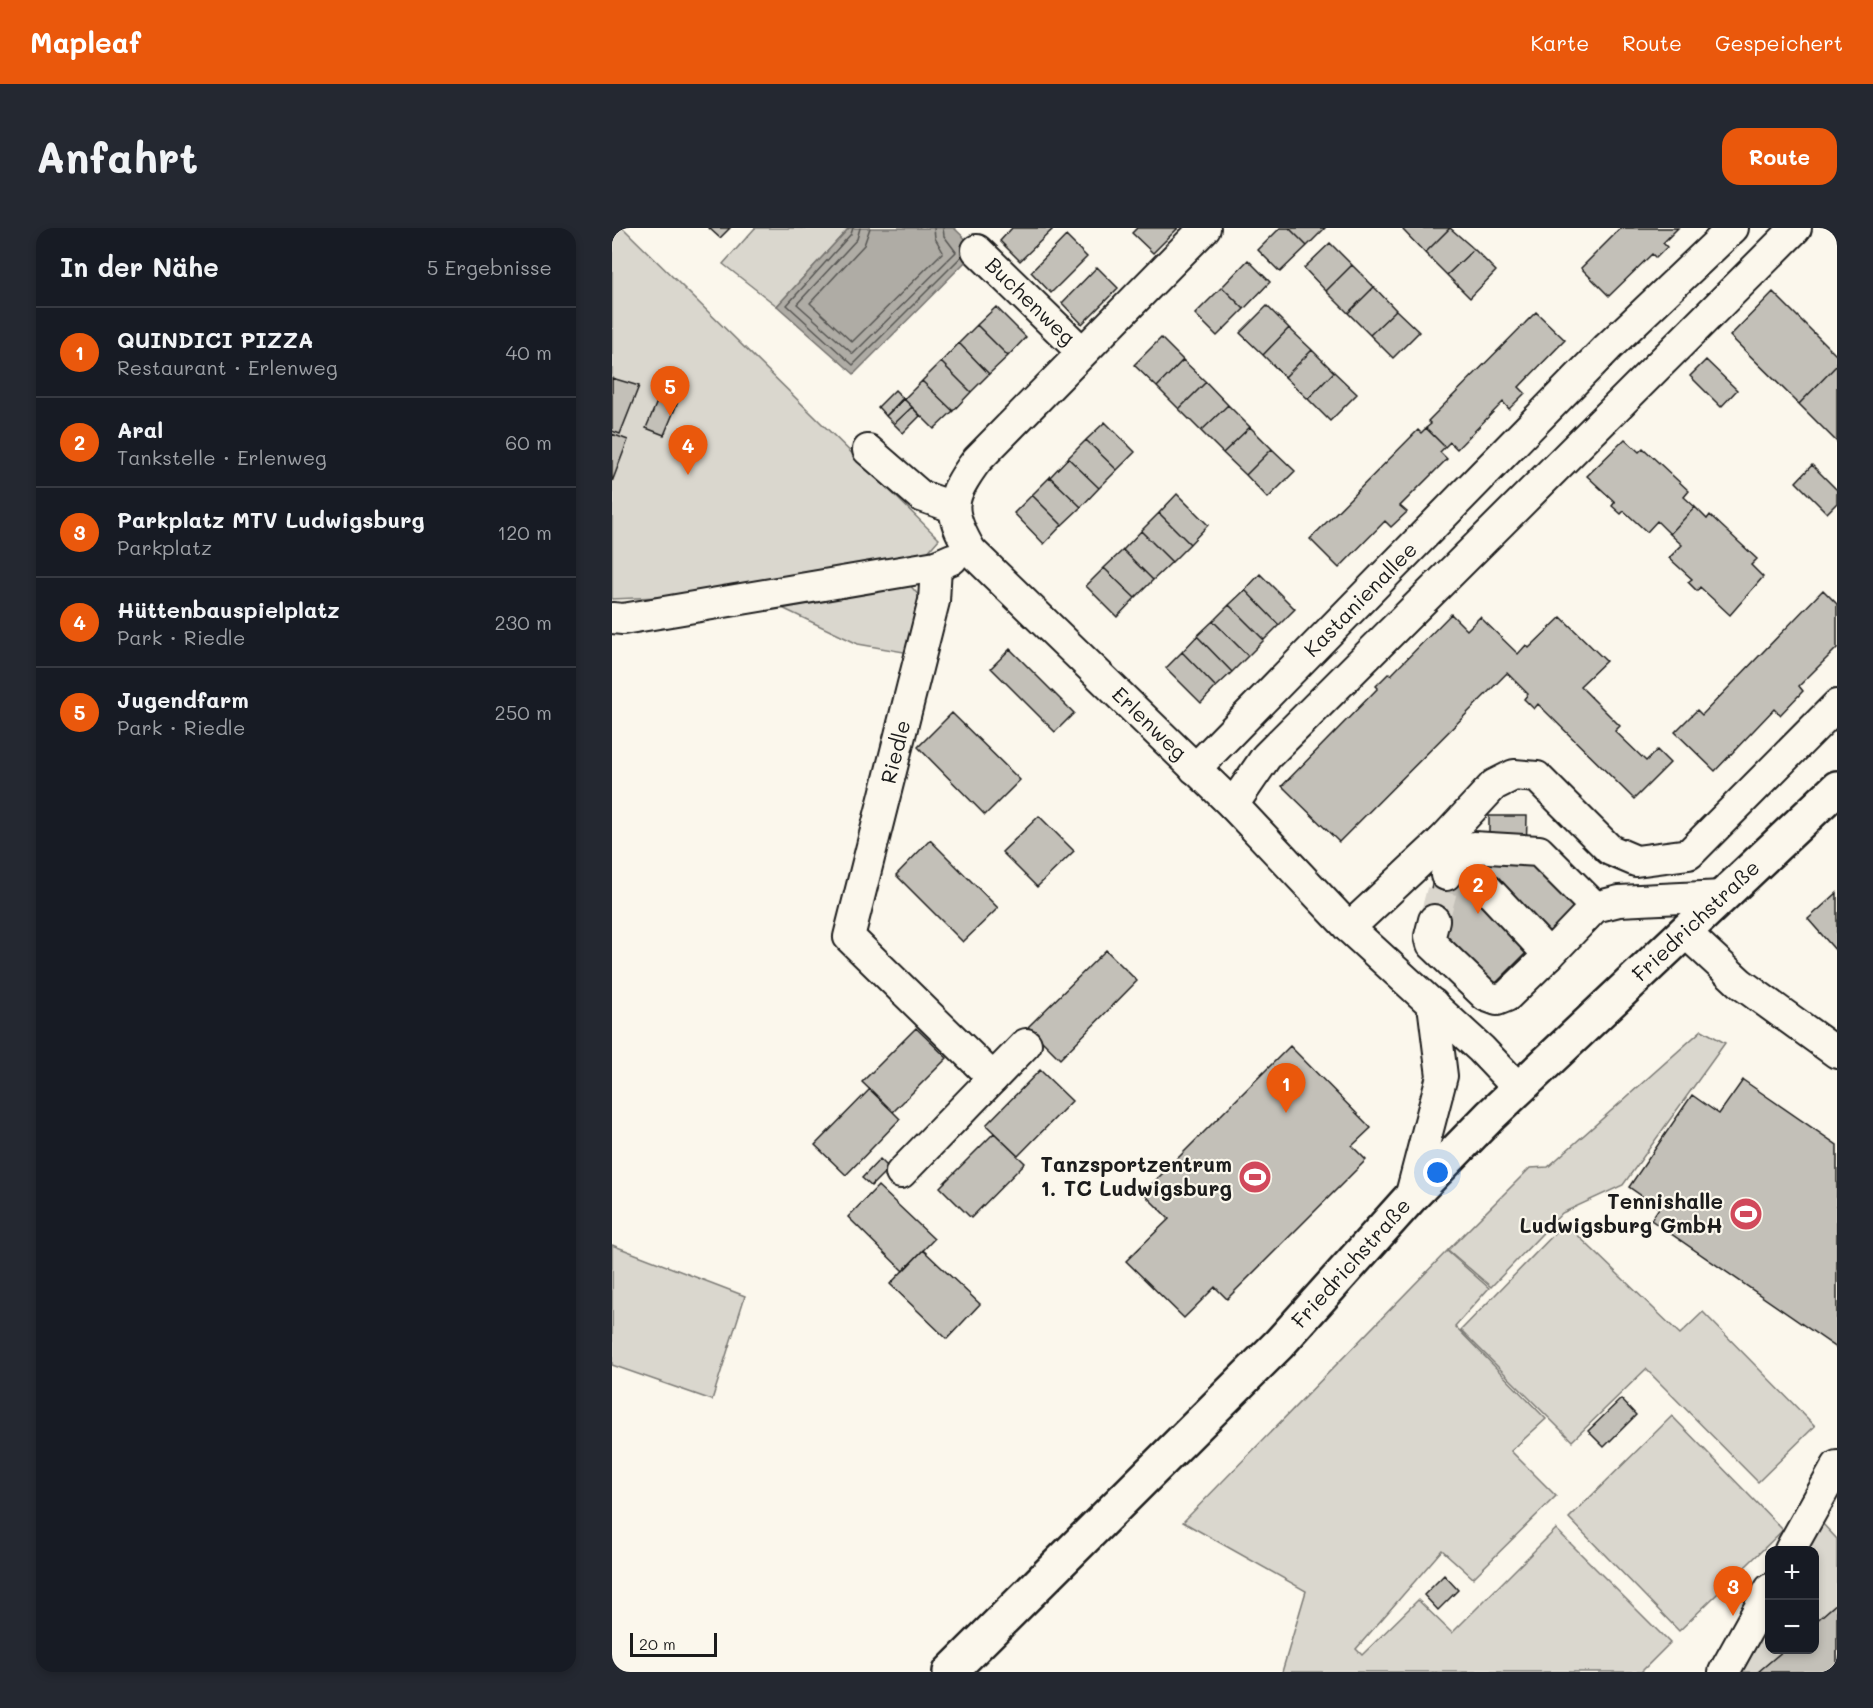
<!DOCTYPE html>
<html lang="de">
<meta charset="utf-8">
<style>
:root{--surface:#171b24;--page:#242831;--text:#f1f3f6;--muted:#9ea1a6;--line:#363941;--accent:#ea580c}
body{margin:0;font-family:Mali,sans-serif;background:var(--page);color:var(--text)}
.controls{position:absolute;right:18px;bottom:18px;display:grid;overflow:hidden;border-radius:12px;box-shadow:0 3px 9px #0003}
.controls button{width:54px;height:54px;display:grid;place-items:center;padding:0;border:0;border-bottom:2px solid var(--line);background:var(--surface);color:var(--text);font:30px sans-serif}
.scale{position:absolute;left:18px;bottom:15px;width:87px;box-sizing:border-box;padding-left:6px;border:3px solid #1c1c1c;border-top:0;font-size:16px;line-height:21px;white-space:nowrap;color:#1c1c1c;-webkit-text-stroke:4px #fbf7ec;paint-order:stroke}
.you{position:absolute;left:826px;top:945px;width:21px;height:21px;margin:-15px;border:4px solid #fff;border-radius:50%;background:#1a73e8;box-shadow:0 0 0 9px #1a73e833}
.badge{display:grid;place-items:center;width:39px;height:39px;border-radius:50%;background:var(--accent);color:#fff;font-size:20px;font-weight:700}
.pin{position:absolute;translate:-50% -50px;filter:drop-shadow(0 2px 3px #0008)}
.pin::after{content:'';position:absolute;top:32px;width:21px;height:18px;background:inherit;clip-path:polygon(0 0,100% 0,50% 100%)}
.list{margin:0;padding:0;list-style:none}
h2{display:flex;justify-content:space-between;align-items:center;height:78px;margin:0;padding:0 24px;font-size:26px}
h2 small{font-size:20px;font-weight:400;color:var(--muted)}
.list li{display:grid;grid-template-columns:39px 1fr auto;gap:18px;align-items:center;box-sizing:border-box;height:90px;padding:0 24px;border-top:2px solid var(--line)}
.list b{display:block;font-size:22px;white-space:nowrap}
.list p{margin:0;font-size:20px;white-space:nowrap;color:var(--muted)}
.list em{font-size:20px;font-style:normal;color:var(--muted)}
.map{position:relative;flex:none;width:1225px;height:1444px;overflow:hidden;border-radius:18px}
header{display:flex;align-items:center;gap:36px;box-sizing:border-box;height:84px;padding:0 30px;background:var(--accent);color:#fff}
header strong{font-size:28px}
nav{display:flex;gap:33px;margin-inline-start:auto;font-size:21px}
.intro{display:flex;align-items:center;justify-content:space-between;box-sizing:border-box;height:144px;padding:0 36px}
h1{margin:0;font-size:42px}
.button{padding:15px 27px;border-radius:18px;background:var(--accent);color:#fff;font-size:21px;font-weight:700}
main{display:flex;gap:36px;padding:0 36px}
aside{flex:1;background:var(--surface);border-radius:18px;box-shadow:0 3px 9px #0003}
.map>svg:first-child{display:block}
.green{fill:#dad7ce;stroke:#7b7a75;stroke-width:1.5}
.water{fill:#afaca5;stroke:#74726e;stroke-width:1.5}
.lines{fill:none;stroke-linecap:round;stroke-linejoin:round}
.shore{stroke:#575653;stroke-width:1.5}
.building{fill:#c3c0b8;stroke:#1c1c1c;stroke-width:1.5}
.minor-tunnel{stroke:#dad6cd;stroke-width:30;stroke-dasharray:30 15;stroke-linecap:butt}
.minor-casing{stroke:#1c1c1c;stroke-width:34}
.major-casing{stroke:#1c1c1c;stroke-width:38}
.minor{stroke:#fbf7ec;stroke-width:30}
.major{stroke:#fbf7ec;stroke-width:33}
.labels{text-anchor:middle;stroke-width:4.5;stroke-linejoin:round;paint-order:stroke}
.street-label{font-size:21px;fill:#1c1c1c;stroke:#fbf7ec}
.poi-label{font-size:21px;font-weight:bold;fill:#1c1c1c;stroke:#fbf7ec;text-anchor:end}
</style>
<header>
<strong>Mapleaf</strong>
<nav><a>Karte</a><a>Route</a><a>Gespeichert</a></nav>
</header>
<div class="intro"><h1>Anfahrt</h1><a class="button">Route</a></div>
<main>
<aside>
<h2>In der Nähe<small>5 Ergebnisse</small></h2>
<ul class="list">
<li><span class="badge">1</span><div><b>QUINDICI PIZZA</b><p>Restaurant · Erlenweg</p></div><em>40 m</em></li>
<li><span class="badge">2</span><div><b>Aral</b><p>Tankstelle · Erlenweg</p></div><em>60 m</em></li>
<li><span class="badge">3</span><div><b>Parkplatz MTV Ludwigsburg</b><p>Parkplatz</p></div><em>120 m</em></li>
<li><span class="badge">4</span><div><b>Hüttenbauspielplatz</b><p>Park · Riedle</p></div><em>230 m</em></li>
<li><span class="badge">5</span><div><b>Jugendfarm</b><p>Park · Riedle</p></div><em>250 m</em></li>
</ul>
</aside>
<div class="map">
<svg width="1225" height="1444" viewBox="0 0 1225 1444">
<rect width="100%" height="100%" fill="#fbf7ec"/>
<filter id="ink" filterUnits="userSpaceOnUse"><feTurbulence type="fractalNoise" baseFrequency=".0167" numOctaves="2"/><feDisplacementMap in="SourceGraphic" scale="12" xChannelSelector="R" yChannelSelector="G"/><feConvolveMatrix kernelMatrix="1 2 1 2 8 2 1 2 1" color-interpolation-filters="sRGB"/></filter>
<g filter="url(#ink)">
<path class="green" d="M0,0H11L327,311L307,334L71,368L0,371Z
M143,0H237L165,78L111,36Z
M296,355L315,377L303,426L246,416L166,378Z
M1090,802L1113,815L1011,957L950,985L879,1059L836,1022L918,940L936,939Z
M953,995L1068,1106L1091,1084L1203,1198L1146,1254L1034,1141L960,1213L849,1102Z
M0,1017L133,1068L100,1172L0,1137Z
M835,1023L877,1060L843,1098L934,1191L899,1223L944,1268L861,1350L830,1322L744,1421L750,1427L806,1372L840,1405L944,1301L1058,1415L1029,1444H670L694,1363L571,1294Z
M1060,1188L1171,1302L1067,1403L957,1290Z
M1209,1294L1225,1311V1444H1122L1157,1383L1158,1422H1202V1322H1193Z"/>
<path class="water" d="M237,0H342L365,22L242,146L165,78Z"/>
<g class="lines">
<path class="shore" d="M241,0L239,6L175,77L241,137L350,28
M248,0L245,11L185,76L241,126L344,24L332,8L331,0
M258,0L252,17L198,75L240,114L331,24L323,10L322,0"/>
</g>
<path class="building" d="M97,0H118L108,10Z
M400,0H442L408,33L388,13Z
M525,0H566L541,25L520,5Z
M668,0H677L695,18L668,44L646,22Z
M677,0H713L695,18Z
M793,0H838L813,25L791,2Z
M838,0L862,21L835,47L813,25Z
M1009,0H1066L1051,15L1055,19L1044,30L1040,26L997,68L969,40Z
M454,8L475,29L439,65L419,44Z
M718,15L740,37L714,63L692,40Z
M862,21L884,43L858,70L835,47Z
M636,32L658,54L632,81L610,59Z
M740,37L762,59L736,85L714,63Z
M485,39L506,60L470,96L450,75Z
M610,59L632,81L605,108L583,86Z
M762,59L784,82L758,107L736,85Z
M1161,64L1225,128V137L1187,176L1118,108Z
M655,78L677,100L651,127L628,105Z
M384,79L414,109L396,128L365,97Z
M784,82L807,104L781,130L758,107Z
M924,84L953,112L907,159L913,165L897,181L891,174L845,221L838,214L833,219L814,200L819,196L816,193Z
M365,97L396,128L377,146L347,115Z
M677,100L700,122L673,149L651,127Z
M549,110L571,132L545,159L522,137Z
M347,115L377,146L359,164L329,134Z
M700,122L722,144L696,171L673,149Z
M571,132L594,154L567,181L545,159Z
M1094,132L1125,162L1109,179L1078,148Z
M329,134L359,164L341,183L310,153Z
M1225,137V214L1187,176Z
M722,144L745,166L718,193L696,171Z
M0,150L27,158L8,206L0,203Z
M310,153L341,183L322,201L292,171Z
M594,154L616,177L589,203L567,181Z
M50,162L68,169L52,207L34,200Z
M283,162L291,170L274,188L266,179Z
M292,171L300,179L282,196L274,188Z
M616,177L638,199L611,225L589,203Z
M300,179L308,188L291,205L282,196Z
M493,194L523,224L505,242L474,212Z
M638,199L660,221L634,247L611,225Z
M814,200L833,219L828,224L835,231L788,278L795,284L779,299L773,293L727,340L698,311L806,202L809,205Z
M0,206L16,212L0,254Z
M1013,211L1027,224L1031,220L1077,263L1072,269L1083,279L1058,306L1045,293L1035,304L1012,283L1009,286L1000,278L1003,274L975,248Z
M474,212L505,242L487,260L456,230Z
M660,221L683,243L656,270L634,247Z
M456,230L487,260L469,279L438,249Z
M1200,237L1225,262V275L1215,285L1184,254Z
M438,249L469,279L450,297L420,267Z
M565,266L596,297L578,316L547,285Z
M420,267L450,297L432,316L402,285Z
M1083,279L1095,291L1098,287L1145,331L1139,337L1151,349L1118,387L1088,359L1085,363L1076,354L1080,351L1057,330L1070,317L1058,306Z
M547,285L578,316L560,334L529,303Z
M529,303L560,334L541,352L511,322Z
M511,322L541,352L523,370L492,340Z
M492,340L523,370L505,389L474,358Z
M648,346L683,381L667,397L633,362Z
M633,362L667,397L652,412L617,377Z
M1211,362L1225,376V420L1187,458L1191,463L1168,487L1162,481L1103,543L1063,504L1085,482L1090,487Z
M617,377L652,412L636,428L601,393Z
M839,386L855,402L868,389L906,426L914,417L917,420L949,389L994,433L968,458L1008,498L1003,503L1034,533L1045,522L1058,535L1022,571L926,476L922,481L912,471L916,466L895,445L727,614L670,558L766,460L764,458L777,445L779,447Z
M601,393L636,428L620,444L585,408Z
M585,408L620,444L604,459L570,424Z
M398,421L462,485L443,504L379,440Z
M570,424L604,459L589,475L554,440Z
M340,485L408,552L373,587L306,519Z
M427,588L462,623L425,659L390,624Z
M877,588H915L914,628L986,699L957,728L877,649Z
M318,612L386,680L351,714L284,647Z
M823,644L845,649L917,722L881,758L812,689Z
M1225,665V724L1196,691Z
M494,722L525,753L448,831L416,799Z
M304,800L335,830L281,884L250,854Z
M678,818L759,900L740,918L754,932L615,1071L603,1059L572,1090L514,1033L557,991L531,965Z
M428,842L460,873L406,928L374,897Z
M1131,852L1225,917V1120L1039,992L1047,980L1017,959L1080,867L1107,886Z
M258,861L288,891L234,947L203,917Z
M382,905L413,935L359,990L328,959Z
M268,931L277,940L259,958L250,950Z
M266,958L322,1011L291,1043L236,989Z
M311,1022L368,1076L335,1111L278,1056Z
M1009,1171L1024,1187L992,1219L976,1203Z
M832,1347L846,1362L826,1382L812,1367Z
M1225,1375V1444H1146L1172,1422H1202V1395Z"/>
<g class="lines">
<path class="minor-tunnel" d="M822,692L834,647"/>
<g class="minor-casing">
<g id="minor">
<path id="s1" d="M593,0L365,232C337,270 335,282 359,323L621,577L737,700L869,821L906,860"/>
<path id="s2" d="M365,22L470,124"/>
<path d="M256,222L309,268L341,279"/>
<path d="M324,338L322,373L237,709L381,850"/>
<path d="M0,390L11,391L324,338L340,331"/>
<path id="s3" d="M583,541L996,119L1121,0"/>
<path d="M621,577L654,529L1184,0"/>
<path d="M830,613L937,727L983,679L1007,673L1111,668"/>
<path d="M834,647L845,630L861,619L927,623L983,679"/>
<path d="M822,692L818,708L820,716L874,768L885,772L895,768L937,727"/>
<path d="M737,700L830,613L882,557L902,547L925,549L998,622L1024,633L1077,626L1225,477"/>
<path d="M1073,704L1128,755L1225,825"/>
<path d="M289,945L414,816"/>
<path d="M798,970L830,848L821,776"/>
<path d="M1178,1322L1225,1238"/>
<path d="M1112,1444L1158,1361"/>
</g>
</g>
<g class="major-casing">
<g id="major">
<path id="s4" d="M338,1444L667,1116L798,970L878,888L1225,560"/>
</g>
</g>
<use href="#minor" class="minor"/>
<use href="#major" class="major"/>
</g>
</g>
<defs>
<g id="stadium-disc" transform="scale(1.725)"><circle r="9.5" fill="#d1495b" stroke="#fbf7ec"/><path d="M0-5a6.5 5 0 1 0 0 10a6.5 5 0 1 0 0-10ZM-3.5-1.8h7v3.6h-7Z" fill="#fff"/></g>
</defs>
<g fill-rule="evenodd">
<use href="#stadium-disc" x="643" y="949"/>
<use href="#stadium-disc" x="1134" y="986"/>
</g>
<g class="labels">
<g class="street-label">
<text dy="7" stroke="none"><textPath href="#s2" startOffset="74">Buchenweg</textPath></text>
<text dy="7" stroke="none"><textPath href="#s3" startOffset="237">Kastanienallee</textPath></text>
<text dy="7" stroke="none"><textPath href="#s1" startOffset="674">Erlenweg</textPath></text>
<text transform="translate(284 524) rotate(-76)" y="7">Riedle</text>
<text dy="7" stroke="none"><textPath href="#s4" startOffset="1059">Friedrichstraße</textPath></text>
<text dy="7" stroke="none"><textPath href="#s4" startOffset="573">Friedrichstraße</textPath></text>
</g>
<g class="poi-label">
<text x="620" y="944">Tanzsportzentrum<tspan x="620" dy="24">1. TC Ludwigsburg</tspan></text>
<text x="1111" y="981">Tennishalle<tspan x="1111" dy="24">Ludwigsburg GmbH</tspan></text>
</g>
</g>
</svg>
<div class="controls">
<button>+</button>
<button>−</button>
</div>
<div class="scale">20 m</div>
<div class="you"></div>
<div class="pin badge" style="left:674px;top:885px">1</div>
<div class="pin badge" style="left:866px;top:686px">2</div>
<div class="pin badge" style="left:1121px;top:1388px">3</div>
<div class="pin badge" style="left:76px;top:247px">4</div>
<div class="pin badge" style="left:58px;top:188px">5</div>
</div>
</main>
